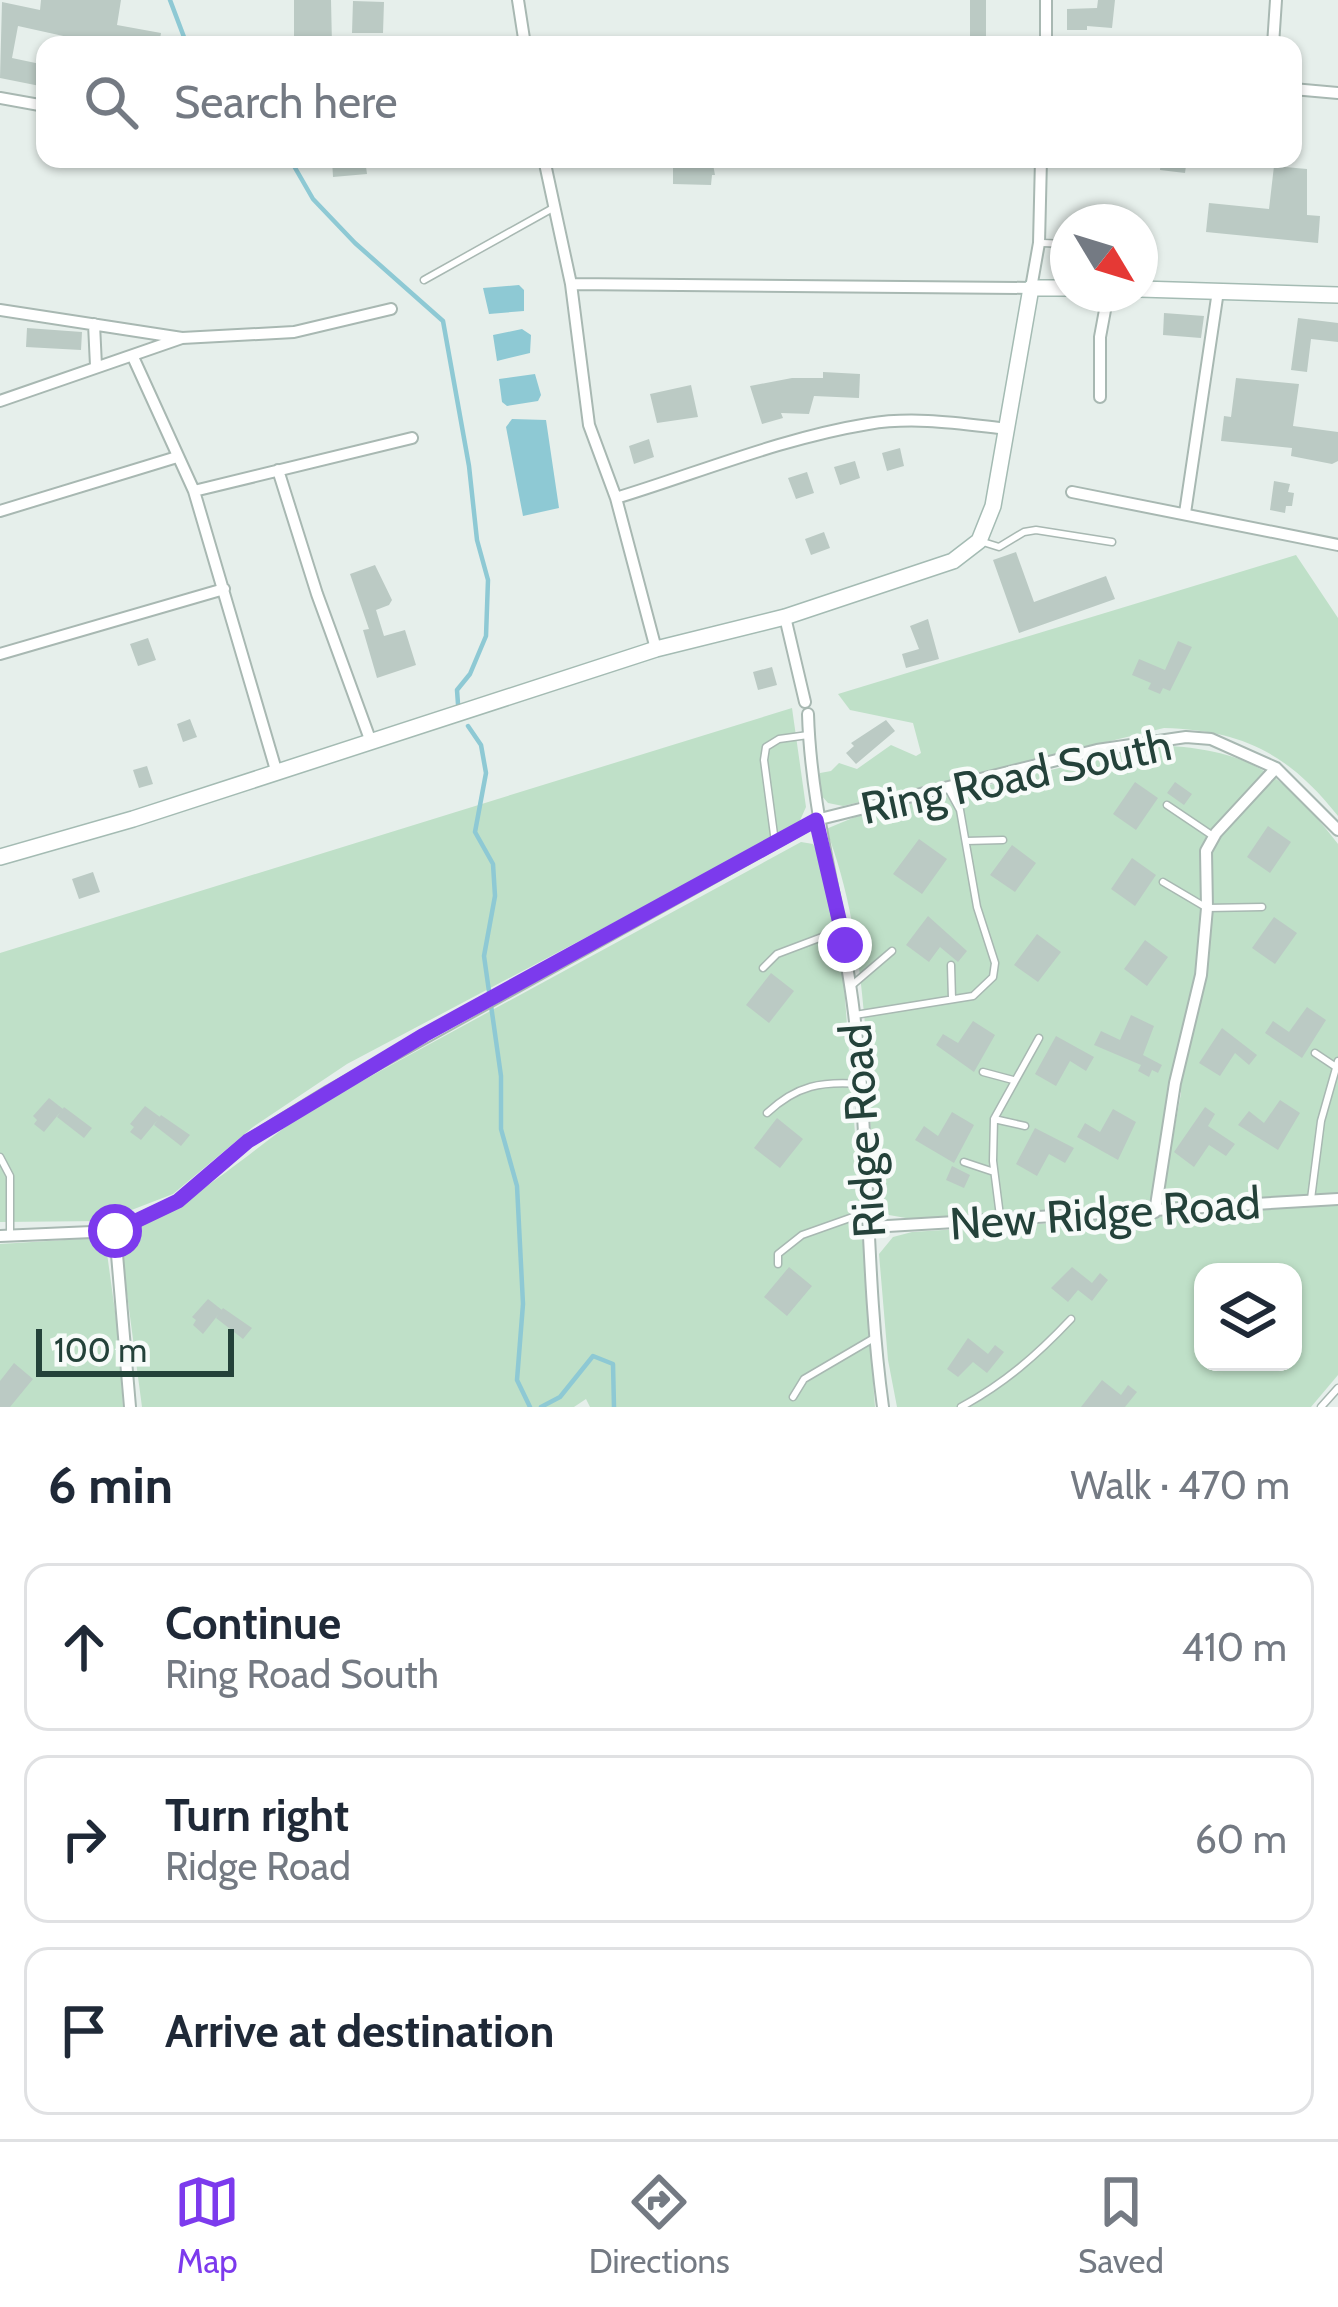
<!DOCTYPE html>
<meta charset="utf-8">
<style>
:root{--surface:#fff;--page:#f2f2f3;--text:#1f2937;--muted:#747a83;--line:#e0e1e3;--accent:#7c3aed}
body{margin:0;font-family:Cabin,sans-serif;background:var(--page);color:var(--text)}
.controls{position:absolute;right:36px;bottom:36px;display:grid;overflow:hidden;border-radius:24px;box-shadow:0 3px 9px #0004}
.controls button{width:108px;height:108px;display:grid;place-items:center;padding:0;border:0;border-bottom:3px solid var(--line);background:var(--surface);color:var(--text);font:60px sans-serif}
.compass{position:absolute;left:1050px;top:204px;width:108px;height:108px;border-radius:50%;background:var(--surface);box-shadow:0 3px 9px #0004;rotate:128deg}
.scale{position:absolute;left:36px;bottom:30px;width:198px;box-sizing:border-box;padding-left:12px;border:6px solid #24423a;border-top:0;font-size:33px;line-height:42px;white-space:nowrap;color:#24423a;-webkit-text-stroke:9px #f7fbf9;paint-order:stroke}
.stop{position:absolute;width:36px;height:36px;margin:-27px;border:9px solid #7c3aed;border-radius:50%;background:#fff}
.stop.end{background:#7c3aed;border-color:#fff;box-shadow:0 3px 12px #0008}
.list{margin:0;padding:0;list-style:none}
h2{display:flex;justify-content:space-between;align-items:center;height:156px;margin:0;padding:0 48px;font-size:51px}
h2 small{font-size:39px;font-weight:400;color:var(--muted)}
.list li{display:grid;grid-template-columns:78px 1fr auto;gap:36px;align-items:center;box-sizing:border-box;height:168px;margin:0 24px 24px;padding:0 24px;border:3px solid var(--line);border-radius:24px}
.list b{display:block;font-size:45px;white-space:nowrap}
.list p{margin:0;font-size:39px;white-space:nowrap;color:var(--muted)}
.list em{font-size:39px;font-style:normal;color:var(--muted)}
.icon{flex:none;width:66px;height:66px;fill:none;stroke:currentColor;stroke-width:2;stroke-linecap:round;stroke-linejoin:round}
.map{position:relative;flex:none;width:1338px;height:1407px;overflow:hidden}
.search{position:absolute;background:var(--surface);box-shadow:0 3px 9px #0004;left:36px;right:36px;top:36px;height:132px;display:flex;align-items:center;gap:30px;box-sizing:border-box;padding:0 42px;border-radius:24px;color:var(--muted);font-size:45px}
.sheet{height:732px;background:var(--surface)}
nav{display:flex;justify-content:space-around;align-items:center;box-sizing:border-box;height:168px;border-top:3px solid var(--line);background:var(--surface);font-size:33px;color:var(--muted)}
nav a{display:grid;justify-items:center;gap:6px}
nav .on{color:var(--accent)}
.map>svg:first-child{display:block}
.green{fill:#bfe0c8;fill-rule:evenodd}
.water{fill:#8ec9d4}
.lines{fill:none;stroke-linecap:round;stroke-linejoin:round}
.stream{stroke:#8ec9d4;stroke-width:4.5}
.building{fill:#bbcac4}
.lane-casing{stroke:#a8b8b2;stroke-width:9}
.street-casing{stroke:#a8b8b2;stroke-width:14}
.secondary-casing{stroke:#a4bbb3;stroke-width:18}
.lane{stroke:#fff;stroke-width:6}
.street{stroke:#fff;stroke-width:10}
.secondary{stroke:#fff;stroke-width:15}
.route{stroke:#7c3aed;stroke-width:15}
.labels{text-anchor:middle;stroke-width:9;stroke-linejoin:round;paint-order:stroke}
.street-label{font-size:45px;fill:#24423a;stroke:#f7fbf9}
</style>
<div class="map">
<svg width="1338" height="1407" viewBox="0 0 1338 1407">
<rect width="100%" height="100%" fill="#e6efeb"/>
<path class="green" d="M1296,555L1338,618V816C1289,754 1242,730 1164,728L843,806L828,803L820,794V773L831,771L839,763L857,769L891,745L916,756L921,753L913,723L850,710L838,694Z
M792,708L806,807L798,825L347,1064L253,1127L173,1194L103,1221L0,1222V953Z
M1155,745C1247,749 1282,771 1338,844V1194L1169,1204L1162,1197L1181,1093L1174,1083L1154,1194L1146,1205L917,1220L889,1215L874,1200C867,1080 870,942 826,829L855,817Z
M801,842L813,844L821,860L841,943L875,1407H590L586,1399L574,1407H142L120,1241L124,1232C197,1203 250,1150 314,1107Z
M1338,1205V1375L1311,1407H897L888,1360L879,1254L893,1237L912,1232ZM1203,1272H1293V1362H1203Z
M97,1238L106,1246L118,1333L123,1407H0V1244Z"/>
<path class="water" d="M519,285L524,290V311L489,314L483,288Z
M522,329L531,335L530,353L497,361L493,335Z
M535,374L541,395L538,401L507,406L502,402L499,379Z
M512,419L546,420L559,508L523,516L506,427Z"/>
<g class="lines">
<path class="stream" d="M170,0L187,45
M290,159L313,199L355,243L443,321L469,466L477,540L488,580L486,636L470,674L457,690L458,704
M468,726L481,745L486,773L475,832L493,864L495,896L484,956L501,1076V1129L517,1186L523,1304L517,1380L530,1407
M541,1407L560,1397L593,1356L613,1364L614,1407"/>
</g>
<path class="building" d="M41,0H121L117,25L161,33L159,45H104L18,26L12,58L45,65V87L0,78L2,2L40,10Z
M294,0H331L332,45H294Z
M970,0H986V45H970Z
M1098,0H1115L1112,28L1087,26V30H1067V9L1097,8Z
M353,1L384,2L383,33H352Z
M332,159H365L367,174L333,177Z
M673,159H712L715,175H712L711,185L673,184Z
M1161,159H1187L1185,173L1160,170Z
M1274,166L1307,169V215L1320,216L1318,243L1206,232L1209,203L1269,209Z
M1164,313L1204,316L1201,338L1163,335Z
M1298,318L1338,323V342L1311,339L1307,372L1291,370Z
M27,328L82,332L81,350L26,347Z
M823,372L860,374L859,398L814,396L809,414L781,413L783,418L762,424L750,386L792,378H823Z
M1236,378L1299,384L1293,426L1338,432V461L1332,464L1291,456L1292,448L1221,441L1224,416L1231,417Z
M691,385L698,417L657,423L650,394Z
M649,439L654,457L634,464L629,446Z
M900,448L904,466L887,471L882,453Z
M855,461L860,478L840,485L834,467Z
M807,472L814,493L796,499L788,478Z
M1274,481L1290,484L1288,492L1294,493L1292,506H1286L1285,513L1270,510Z
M824,532L830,548L811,555L805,539Z
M1016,552L1034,602L1106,576L1115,599L1019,633L993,560Z
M375,565L392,600L389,605L376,610L384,636L405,630L416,665L377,678L363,630L369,629L350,574Z
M928,619L939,659L906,668L902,654L919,649L910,626Z
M148,638L156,660L138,666L130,644Z
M1178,641L1192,647L1170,691L1163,688L1160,694L1148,689L1151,683L1132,675L1139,659L1165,670Z
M772,667L777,685L758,690L753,672Z
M190,719L197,737L183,742L177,724Z
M886,720L895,731L856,764L846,753L854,746L851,743Z
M147,766L153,784L139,788L133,770Z
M1135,782L1158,798L1136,830L1113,814Z
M1175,782L1192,794L1184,805L1167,793Z
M1268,826L1291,842L1270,873L1247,857Z
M919,839L947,859L922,894L893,874Z
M1012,845L1036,863L1015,892L990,875Z
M1132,858L1156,875L1135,906L1111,889Z
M93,872L100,892L79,899L72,879Z
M928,916L967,951L958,962L940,947L929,962L906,945Z
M1274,917L1297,933L1275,964L1252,948Z
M1037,934L1061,952L1038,982L1014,965Z
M1145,940L1168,957L1147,986L1124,969Z
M771,973L794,991L769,1023L746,1005Z
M1307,1007L1326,1020L1302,1058L1265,1033L1273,1021L1289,1032Z
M1131,1015L1154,1026L1143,1055L1162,1065L1158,1073L1152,1070L1149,1077L1138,1071L1141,1065L1094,1045L1101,1031L1120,1040Z
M973,1021L995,1035L974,1072L936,1045L943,1034L958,1043Z
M1222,1028L1257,1055L1249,1065L1235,1053L1220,1076L1199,1063Z
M1056,1036L1094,1057L1086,1071L1070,1061L1056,1086L1035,1074Z
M49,1098L63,1109L44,1132L34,1124L37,1120L33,1116Z
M1280,1100L1300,1113L1278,1150L1238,1125L1249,1111L1264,1123Z
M145,1106L160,1117L141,1140L130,1132L134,1127L130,1124Z
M64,1107L92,1128L84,1138L57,1117Z
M1205,1107L1215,1114L1208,1126L1235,1144L1226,1156L1209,1145L1194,1167L1174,1152Z
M1113,1109L1136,1122L1118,1160L1077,1137L1085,1123L1100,1132Z
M952,1112L974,1125L954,1163L915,1140L924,1126L938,1136Z
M161,1115L190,1135L181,1146L154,1125Z
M777,1118L803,1139L780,1168L754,1148Z
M1035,1128L1074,1148L1065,1163L1049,1154L1037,1176L1016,1164Z
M952,1166L970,1175L964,1188L946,1180Z
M789,1267L812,1286L787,1316L764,1297Z
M1072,1267L1092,1283L1100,1273L1108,1280L1092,1301L1078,1290L1068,1302L1051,1288Z
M208,1299L222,1310L203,1334L193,1325L196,1320L192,1317Z
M223,1308L252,1328L243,1339L216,1318Z
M968,1338L988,1354L995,1345L1004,1352L987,1373L973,1362L958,1377L947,1369Z
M14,1363L33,1379L10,1407H0V1381Z
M1102,1380L1121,1395L1128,1385L1137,1392L1125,1407H1081Z"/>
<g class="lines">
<g class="lane-casing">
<path id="lane" d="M1042,243L1068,244
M424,280L553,208
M983,542L999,547L1024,532L1036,530L1112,542
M1167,805L1213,836
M966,841L1003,840
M775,842L764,760L766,747L779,739L808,735
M1163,882L1207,908L1262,907
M951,965L952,999
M763,968L777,954L838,931
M851,986L892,951
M855,1015L973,996L993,977L995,963L977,907L960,810L948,788
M1315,1053L1336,1067
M983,1072L1013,1080
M767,1113C797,1085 822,1081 861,1084
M994,1119L1025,1126
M0,1157L10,1176V1236
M964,1162L994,1172
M1311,1199L1321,1121L1338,1061
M1000,1216L993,1161L994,1119L1039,1038
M778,1264V1254L802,1235L867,1212
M793,1397L804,1379L874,1338
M961,1407C1005,1383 1037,1355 1071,1319
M1321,1407L1338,1388"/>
</g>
<g class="street-casing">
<path id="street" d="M518,0L525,45
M1046,45V0
M1273,45L1276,0
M1293,89L1338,93
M0,98L45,106
M544,159L571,284L589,425L616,498L656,649
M571,284L1031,288L1039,243L1041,159
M0,310L182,338L0,401
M94,324L96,366
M182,338L294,332L391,309
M133,357L194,491L276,770
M1100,397V337L1108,294
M278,470L317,594L371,742
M194,491L412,438
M1072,492L1338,545
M616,498C698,473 782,438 868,424C915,416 962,424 1008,429
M0,511L177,457
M1185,513L1218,291
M785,617L805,702
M0,654L224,589
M808,714C811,816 842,912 854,1013C870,1144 865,1276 883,1407
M1155,1212L1175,1083L1201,975L1207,908L1206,851L1216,833L1276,768
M871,1227L1338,1199
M115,1231L130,1407
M0,1236L115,1231L178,1201L248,1141L329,1091L816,820L1097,750L1186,737L1211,739L1276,768L1338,830"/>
</g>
<g class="secondary-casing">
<path id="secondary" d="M1140,289L1338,295
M0,857L133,819L656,649L785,617L953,561L979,541L993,506L1031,288H1068"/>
</g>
<use href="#lane" class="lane"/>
<use href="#street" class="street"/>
<use href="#secondary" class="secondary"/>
</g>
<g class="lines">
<path class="route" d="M115,1231L178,1201L248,1141L424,1035L816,820L845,945"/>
</g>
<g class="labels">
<g class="street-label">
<text transform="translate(1016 776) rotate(-12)" y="16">Ring Road South</text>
<text transform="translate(862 1131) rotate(-94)" y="16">Ridge Road</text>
<text transform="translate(1105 1213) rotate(-4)" y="16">New Ridge Road</text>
</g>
</g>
</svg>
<div class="controls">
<button><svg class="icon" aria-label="layers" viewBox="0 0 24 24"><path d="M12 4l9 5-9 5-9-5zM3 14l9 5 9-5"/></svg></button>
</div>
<svg class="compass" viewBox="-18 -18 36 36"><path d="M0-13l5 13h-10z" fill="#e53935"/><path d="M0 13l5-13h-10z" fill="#747a83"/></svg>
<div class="scale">100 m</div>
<div class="stop" style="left:115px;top:1231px"></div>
<div class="stop end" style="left:845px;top:945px"></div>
<div class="search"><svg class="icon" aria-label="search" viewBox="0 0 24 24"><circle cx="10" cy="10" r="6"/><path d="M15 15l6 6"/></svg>Search here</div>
</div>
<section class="sheet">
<h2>6 min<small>Walk · 470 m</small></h2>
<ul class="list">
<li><svg class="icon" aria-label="ahead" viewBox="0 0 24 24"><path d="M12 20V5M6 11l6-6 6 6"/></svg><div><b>Continue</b><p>Ring Road South</p></div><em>410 m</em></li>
<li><svg class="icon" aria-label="right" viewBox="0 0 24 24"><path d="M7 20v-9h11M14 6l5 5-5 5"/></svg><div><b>Turn right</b><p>Ridge Road</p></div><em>60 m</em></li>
<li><svg class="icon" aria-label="arrive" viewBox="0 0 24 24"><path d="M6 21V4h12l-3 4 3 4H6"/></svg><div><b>Arrive at destination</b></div></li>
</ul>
</section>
<nav>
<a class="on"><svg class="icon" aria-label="map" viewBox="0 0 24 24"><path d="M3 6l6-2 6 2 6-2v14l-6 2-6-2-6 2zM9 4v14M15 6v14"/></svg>Map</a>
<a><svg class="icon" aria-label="directions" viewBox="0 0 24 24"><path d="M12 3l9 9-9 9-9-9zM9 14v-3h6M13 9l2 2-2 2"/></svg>Directions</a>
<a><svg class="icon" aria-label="saved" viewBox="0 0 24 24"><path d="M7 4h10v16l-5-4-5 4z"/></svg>Saved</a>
</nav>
